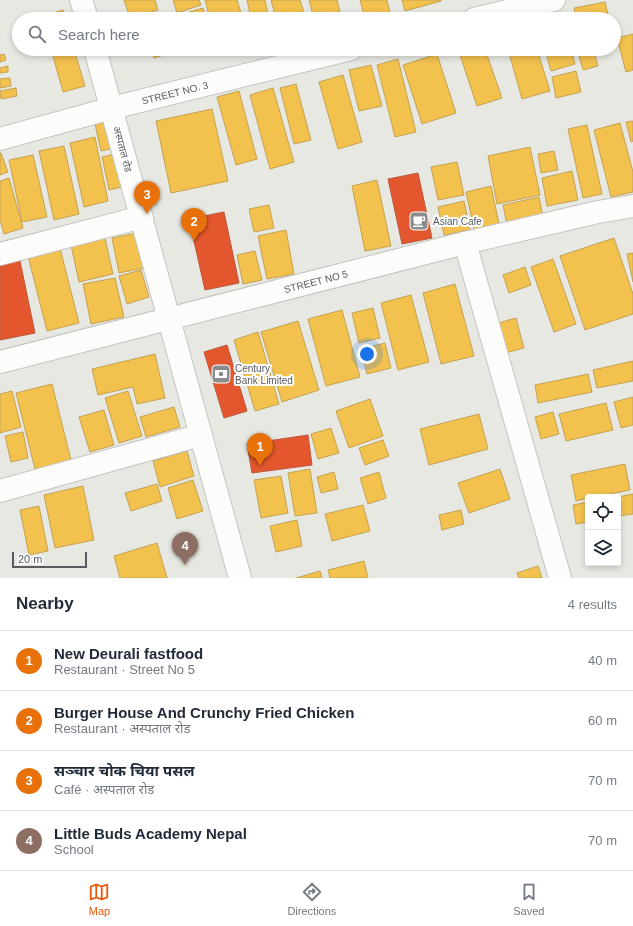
<!DOCTYPE html>
<meta charset="utf-8">
<style>
:root{--surface:#fff;--page:#f6f6f7;--text:#1f2937;--muted:#747a83;--line:#e0e1e3;--accent:#ea580c}
body{margin:0;font-family:Arial,"Noto Sans Devanagari",sans-serif;background:var(--page);color:var(--text)}
.controls{position:absolute;right:12px;bottom:12px;display:grid;overflow:hidden;border-radius:4px;box-shadow:0 2px 6px #0003}
.controls button{width:36px;height:36px;display:grid;place-items:center;padding:0;border:0;border-bottom:1px solid var(--line);background:var(--surface);color:var(--text);font:20px sans-serif}
.scale{position:absolute;left:12px;bottom:10px;width:75px;box-sizing:border-box;padding-left:4px;border:2px solid #585a60;border-top:0;font-size:11px;line-height:14px;white-space:nowrap;color:#585a60;-webkit-text-stroke:3px #fff;paint-order:stroke}
.you{position:absolute;left:367px;top:354px;width:14px;height:14px;margin:-10px;border:3px solid #fff;border-radius:50%;background:#1a73e8;box-shadow:0 0 0 6px #1a73e833}
.badge{display:grid;place-items:center;width:26px;height:26px;border-radius:50%;background:var(--accent);color:#fff;font-size:13px;font-weight:700}
.pin{position:absolute;translate:-50% -33px;filter:drop-shadow(0 1px 2px #0008)}
.pin::after{content:'';position:absolute;top:21px;width:14px;height:12px;background:inherit;clip-path:polygon(0 0,100% 0,50% 100%)}
.list{margin:0;padding:0;list-style:none}
h2{display:flex;justify-content:space-between;align-items:center;height:52px;margin:0;padding:0 16px;font-size:17px}
h2 small{font-size:13px;font-weight:400;color:var(--muted)}
.list li{display:grid;grid-template-columns:26px 1fr auto;gap:12px;align-items:center;box-sizing:border-box;height:60px;padding:0 16px;border-top:1px solid var(--line)}
.list b{display:block;font-size:15px;white-space:nowrap}
.list p{margin:0;font-size:13px;white-space:nowrap;color:var(--muted)}
.list em{font-size:13px;font-style:normal;color:var(--muted)}
.icon{flex:none;width:22px;height:22px;fill:none;stroke:currentColor;stroke-width:2;stroke-linecap:round;stroke-linejoin:round}
.map{position:relative;flex:none;width:633px;height:578px;overflow:hidden}
.search{position:absolute;background:var(--surface);box-shadow:0 2px 6px #0003;left:12px;right:12px;top:12px;height:44px;display:flex;align-items:center;gap:10px;box-sizing:border-box;padding:0 14px;border-radius:22px;color:var(--muted);font-size:15px}
.sheet{height:292px;background:var(--surface)}
nav{display:flex;justify-content:space-around;align-items:center;box-sizing:border-box;height:56px;border-top:1px solid var(--line);background:var(--surface);font-size:11px;color:var(--muted)}
nav a{display:grid;justify-items:center;gap:2px}
nav .on{color:var(--accent)}
.map>svg:first-child{display:block}
.homes{fill:#f2c14e;stroke:#c4a253}
.shops{fill:#e4572e;stroke:#ba583d}
.lines{fill:none;stroke-linecap:round;stroke-linejoin:round}
.minor-casing{stroke:#c4c4c4;stroke-width:24}
.minor{stroke:#fcfcfb;stroke-width:22}
.labels{text-anchor:middle;stroke-width:4;stroke-linejoin:round;paint-order:stroke}
.street-label{font-size:10px;fill:#585a60;stroke:#fff}
.poi-label{font-size:10px;fill:#585a60;stroke:#fff;text-anchor:start}
</style>
<div class="map">
<svg width="633" height="578" viewBox="0 0 633 578">
<rect width="100%" height="100%" fill="#e8e8e2"/>
<path class="homes" d="M124,0H155L158,10L130,18Z
M173,0H199L201,5L177,13Z
M205,0H237L243,19H210Z
M247,0H265L269,19H251Z
M271,0H300L306,19H276Z
M309,0H337L340,12L314,19Z
M360,0H387L390,13L365,19Z
M402,0H441V1L405,11Z
M605,2L609,19H577L574,8Z
M203,8L206,19H191L189,12Z
M63,10L66,19H43L42,16Z
M561,13L563,19H538Z
M633,34V70L626,72L617,38Z
M51,49H74L85,86L63,92Z
M151,49H183L154,58Z
M220,49H238L221,54Z
M458,49H485L502,98L477,106Z
M508,49H537L550,91L522,99Z
M545,49H571L575,64L551,71Z
M577,49H593L598,66L583,70Z
M4,54L6,60L0,62V55Z
M437,54L456,113L422,124L403,65Z
M398,59L416,132L395,137L377,65Z
M371,65L382,106L359,111L349,70Z
M8,66V72L0,73V68Z
M576,71L581,92L556,98L552,77Z
M343,75L362,142L338,149L319,82Z
M10,78L11,86L0,88V79Z
M296,84L311,140L294,144L280,88Z
M16,88L17,96L1,99L0,91Z
M273,88L294,162L270,169L250,95Z
M239,91L257,159L236,165L217,97Z
M212,109L228,181L171,193L156,121Z
M113,120L119,147L101,151L95,124Z
M633,121V141L631,142L626,122Z
M620,123L633,172V192L611,197L594,130Z
M587,125L602,194L583,198L568,129Z
M95,137L108,201L84,207L70,143Z
M64,146L79,214L54,220L39,151Z
M530,147L540,195L497,204L488,156Z
M554,151L558,170L541,173L538,154Z
M0,153H1L8,172L0,175Z
M119,153L126,186L109,190L102,157Z
M33,155L47,217L22,222L9,160Z
M457,162L464,195L438,200L431,167Z
M572,171L578,200L547,206L542,178Z
M9,178L23,228L4,234L0,220V181Z
M377,180L391,246L365,251L352,186Z
M491,186L499,224L474,229L466,192Z
M539,197L543,217L507,225L503,205Z
M464,201L470,230L444,235L438,207Z
M269,205L274,228L254,232L249,209Z
M286,230L294,274L267,279L258,236Z
M137,233L144,268L119,273L112,238Z
M105,238L113,274L79,282L71,245Z
M614,238L633,294V314L585,330L560,256Z
M59,244L79,323L47,331L27,252Z
M255,251L262,280L243,284L237,255Z
M633,253V282L627,254Z
M553,259L576,324L554,332L531,267Z
M525,267L531,285L509,293L503,275Z
M141,270L149,297L127,304L119,276Z
M115,278L124,317L91,324L83,284Z
M455,284L474,356L441,364L423,293Z
M411,295L429,362L398,370L381,303Z
M373,308L380,338L359,343L352,313Z
M342,310L360,377L326,386L308,319Z
M516,318L524,348L505,353L498,323Z
M298,321L319,390L282,402L261,332Z
M258,332L279,404L255,411L234,340Z
M385,343L391,368L367,374L361,349Z
M155,354L165,398L137,404L133,387L98,395L92,369Z
M633,361V381L597,388L593,370Z
M588,374L592,392L538,403L535,385Z
M52,384L72,464L36,473L16,393Z
M12,391L21,427L0,433V394Z
M128,391L142,436L119,443L105,398Z
M633,397V425L621,428L614,402Z
M370,399L383,436L349,448L336,411Z
M606,403L613,430L566,441L559,414Z
M174,407L180,427L146,437L140,417Z
M104,410L114,445L90,452L79,417Z
M553,412L559,434L541,439L535,417Z
M479,414L488,449L429,465L420,429Z
M331,428L339,453L318,459L311,434Z
M23,432L28,458L11,462L5,436Z
M383,440L389,456L365,465L359,448Z
M187,451L194,476L160,487L153,461Z
M625,464L630,490L595,497H588V498L576,501L571,475Z
M310,469L317,513L295,516L288,473Z
M500,469L510,499L469,513L458,483Z
M334,472L338,489L321,493L317,477Z
M379,472L386,498L368,504L360,478Z
M281,476L288,513L261,518L254,480Z
M193,480L203,511L177,519L168,488Z
M157,484L162,501L131,511L125,493Z
M83,486L94,540L55,548L44,495Z
M633,494V514L618,516V497Z
M588,502V522L576,524L573,505Z
M363,505L370,531L332,541L325,514Z
M39,506L48,551L29,555L20,510Z
M461,510L464,524L442,530L439,515Z
M297,520L302,546L276,552L270,526Z
M157,543L167,578H120L114,556Z
M364,561L368,578H330L328,570Z
M538,566L542,578H519L517,573Z
M320,571L322,578H296Z"/>
<path class="shops" d="M418,173L432,238L402,244L388,179Z
M224,212L239,283L205,290L189,219Z
M19,256L35,333L0,340V260Z
M227,345L247,411L224,418L204,352Z
M308,435L312,465L252,473L247,444Z"/>
<g class="lines">
<g class="minor-casing">
<g id="minor">
<path d="M81,0L87,19"/>
<path d="M474,19L554,0"/>
<path d="M95,49L240,578"/>
<path id="s1" d="M0,139L112,108L351,49"/>
<path d="M465,243L560,578"/>
<path d="M0,254L142,217"/>
<path id="s2" d="M0,362L465,243L598,212L633,206"/>
<path d="M0,491L201,435"/>
</g>
</g>
<use href="#minor" class="minor"/>
</g>
<defs>
<g id="cafe-square" transform="scale(1)"><rect x="-9" y="-9" width="18" height="18" rx="4" fill="#8a8c8e" stroke="#fff"/><path d="M-5.5-4.5H6V0H3Q3 3.5 0 3.5H-2.5Q-5.5 3.5-5.5 0ZM3-3.2v2h1.7v-2ZM-6 4.5H4V6H-6Z" fill="#fff"/></g>
<g id="bank-square" transform="scale(1)"><rect x="-9" y="-9" width="18" height="18" rx="4" fill="#8a8c8e" stroke="#fff"/><path d="M-6-4H6V4H-6ZM0-2.3a2.3 2.3 0 1 0 0 4.6a2.3 2.3 0 1 0 0-4.6Z" fill="#fff"/></g>
</defs>
<g fill-rule="evenodd">
<use href="#cafe-square" x="419" y="221"/>
<use href="#bank-square" x="221" y="374"/>
</g>
<g class="labels">
<g class="street-label">
<text dy="4" stroke="none"><textPath href="#s1" startOffset="181">STREET NO. 3</textPath></text>
<text transform="translate(123 149) rotate(75)" y="4">अस्पताल रोड</text>
<text dy="4" stroke="none"><textPath href="#s2" startOffset="326">STREET NO 5</textPath></text>
</g>
<g class="poi-label">
<text x="433" y="225">Asian Cafe</text>
<text x="235" y="372">Century<tspan x="235" dy="12">Bank Limited</tspan></text>
</g>
</g>
</svg>
<div class="controls">
<button><svg class="icon" aria-label="locate" viewBox="0 0 24 24"><circle cx="12" cy="12" r="6"/><path d="M12 2v4M12 18v4M2 12h4M18 12h4"/></svg></button>
<button><svg class="icon" aria-label="layers" viewBox="0 0 24 24"><path d="M12 4l9 5-9 5-9-5zM3 14l9 5 9-5"/></svg></button>
</div>
<div class="scale">20 m</div>
<div class="you"></div>
<div class="pin badge" style="left:260px;top:466px;background:#e8710a">1</div>
<div class="pin badge" style="left:194px;top:241px;background:#e8710a">2</div>
<div class="pin badge" style="left:147px;top:214px;background:#e8710a">3</div>
<div class="pin badge" style="left:185px;top:565px;background:#8d6e63">4</div>
<div class="search"><svg class="icon" aria-label="search" viewBox="0 0 24 24"><circle cx="10" cy="10" r="6"/><path d="M15 15l6 6"/></svg>Search here</div>
</div>
<section class="sheet">
<h2>Nearby<small>4 results</small></h2>
<ul class="list">
<li><span class="badge" style="background:#e8710a">1</span><div><b>New Deurali fastfood</b><p>Restaurant · Street No 5</p></div><em>40 m</em></li>
<li><span class="badge" style="background:#e8710a">2</span><div><b>Burger House And Crunchy Fried Chicken</b><p>Restaurant · अस्पताल रोड</p></div><em>60 m</em></li>
<li><span class="badge" style="background:#e8710a">3</span><div><b>सञ्चार चोक चिया पसल</b><p>Café · अस्पताल रोड</p></div><em>70 m</em></li>
<li><span class="badge" style="background:#8d6e63">4</span><div><b>Little Buds Academy Nepal</b><p>School</p></div><em>70 m</em></li>
</ul>
</section>
<nav>
<a class="on"><svg class="icon" aria-label="map" viewBox="0 0 24 24"><path d="M3 6l6-2 6 2 6-2v14l-6 2-6-2-6 2zM9 4v14M15 6v14"/></svg>Map</a>
<a><svg class="icon" aria-label="directions" viewBox="0 0 24 24"><path d="M12 3l9 9-9 9-9-9zM9 14v-3h6M13 9l2 2-2 2"/></svg>Directions</a>
<a><svg class="icon" aria-label="saved" viewBox="0 0 24 24"><path d="M7 4h10v16l-5-4-5 4z"/></svg>Saved</a>
</nav>
